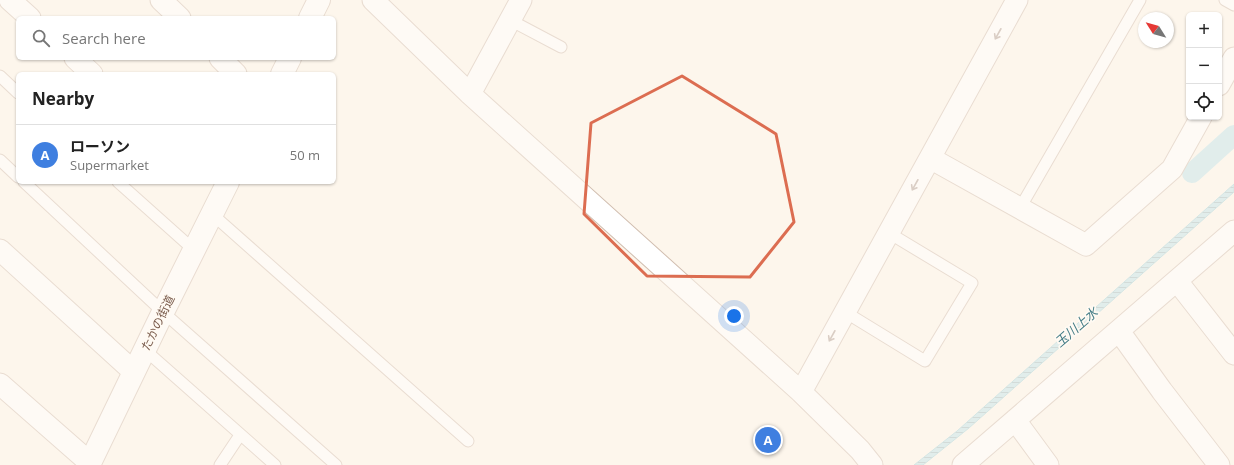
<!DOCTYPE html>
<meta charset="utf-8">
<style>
:root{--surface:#fff;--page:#f6f6f6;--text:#222;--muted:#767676;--line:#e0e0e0;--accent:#111827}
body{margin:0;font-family:"Open Sans","Noto Sans JP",sans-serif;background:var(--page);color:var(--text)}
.controls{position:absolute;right:12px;top:12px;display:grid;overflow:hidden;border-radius:6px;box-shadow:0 1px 3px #0004}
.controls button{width:36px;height:36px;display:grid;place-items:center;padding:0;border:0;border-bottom:1px solid var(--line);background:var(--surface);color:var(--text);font:20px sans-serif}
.compass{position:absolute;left:1138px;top:12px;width:36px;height:36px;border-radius:50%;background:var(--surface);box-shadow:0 1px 3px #0004;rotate:307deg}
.you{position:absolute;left:734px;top:316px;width:14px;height:14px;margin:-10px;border:3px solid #fff;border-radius:50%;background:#1a73e8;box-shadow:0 0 0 6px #1a73e833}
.badge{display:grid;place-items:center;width:26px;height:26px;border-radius:50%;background:var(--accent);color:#fff;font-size:13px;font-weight:700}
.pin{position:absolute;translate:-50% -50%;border:2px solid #fff;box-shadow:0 1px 4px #0006}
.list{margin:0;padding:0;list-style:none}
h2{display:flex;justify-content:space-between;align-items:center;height:52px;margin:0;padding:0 16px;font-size:17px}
h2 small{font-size:13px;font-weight:400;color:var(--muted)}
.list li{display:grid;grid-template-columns:26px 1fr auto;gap:12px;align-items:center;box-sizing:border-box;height:60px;padding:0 16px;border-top:1px solid var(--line)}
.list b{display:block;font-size:15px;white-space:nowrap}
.list p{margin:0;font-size:13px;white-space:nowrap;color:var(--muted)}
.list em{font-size:13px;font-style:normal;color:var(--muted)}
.icon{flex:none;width:22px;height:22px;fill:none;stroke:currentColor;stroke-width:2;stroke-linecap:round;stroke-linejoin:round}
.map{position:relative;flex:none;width:1234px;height:465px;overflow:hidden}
.search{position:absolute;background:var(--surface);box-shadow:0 1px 3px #0004;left:16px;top:16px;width:320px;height:44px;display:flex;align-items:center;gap:10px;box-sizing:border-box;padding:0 14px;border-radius:6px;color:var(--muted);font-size:15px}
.panel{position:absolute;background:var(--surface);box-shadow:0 1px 3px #0004;left:16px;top:72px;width:320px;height:112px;border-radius:6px}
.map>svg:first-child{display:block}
.water{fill:url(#water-rules);stroke:#a5d3da}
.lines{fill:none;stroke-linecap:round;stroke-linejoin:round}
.canal{stroke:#bfe3e8;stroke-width:20}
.service-casing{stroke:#d1beb0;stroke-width:13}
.minor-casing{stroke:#d1beb0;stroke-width:23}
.tertiary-casing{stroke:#d1beb0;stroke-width:24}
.service{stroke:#fff;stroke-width:11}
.minor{stroke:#fff;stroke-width:21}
.tertiary{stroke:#fff;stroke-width:22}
.oneway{stroke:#af9d94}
.marked{fill:none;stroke:#dc6d51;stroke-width:3;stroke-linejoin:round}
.labels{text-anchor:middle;stroke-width:3.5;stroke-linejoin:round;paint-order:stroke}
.street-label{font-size:12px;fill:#7a5c4d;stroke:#fffaf3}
.water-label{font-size:13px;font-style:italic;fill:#437c86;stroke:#fffaf3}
</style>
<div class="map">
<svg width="1234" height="465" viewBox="0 0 1234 465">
<defs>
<pattern id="water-rules" width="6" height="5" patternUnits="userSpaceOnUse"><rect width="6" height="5" fill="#bfe3e8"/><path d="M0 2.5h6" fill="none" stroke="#a0bbbe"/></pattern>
</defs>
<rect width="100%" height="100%" fill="#fdf6ec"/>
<path class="water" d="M1234,184V192L969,428L923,465H914L957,431Z"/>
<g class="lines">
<path class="canal" d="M1192,173L1234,135"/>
<g class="service-casing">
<path id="service" d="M1225,0L1234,5
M510,20L561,47
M0,76L18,93
M0,160L18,177
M24,182L163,312L336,465
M118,182L194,250
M1020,208L1140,0
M212,214L468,441
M845,312L925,361L972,283L889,233
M145,350L275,465
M220,465L240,435"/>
</g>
<g class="minor-casing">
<path id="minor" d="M10,0L30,18
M161,0L180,18
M373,0L470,94L801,392L860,450L872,465
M75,58L92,74
M220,58L236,74
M1219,85L1234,58
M470,94L521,0
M930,158L1086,245L1172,169L1201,117
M0,250L134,372
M1177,281L1234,354
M1119,331L1162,391L1219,465
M0,384L90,463
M801,392L1017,0
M1015,420L1048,465
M963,465L1234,231"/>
</g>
<g class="tertiary-casing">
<path id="tertiary" d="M310,18L319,0
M282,74L290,58
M89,465L163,312L228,182"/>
</g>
<use href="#service" class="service"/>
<use href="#minor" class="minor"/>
<use href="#tertiary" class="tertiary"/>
</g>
<defs><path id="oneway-shaft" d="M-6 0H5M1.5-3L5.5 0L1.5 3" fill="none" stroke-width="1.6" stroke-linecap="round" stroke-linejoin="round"/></defs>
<g class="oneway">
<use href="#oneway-shaft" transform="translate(998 34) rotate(119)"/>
<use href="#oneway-shaft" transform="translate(915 185) rotate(119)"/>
<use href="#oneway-shaft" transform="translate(832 336) rotate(119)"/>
</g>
<path d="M0 0H1234V465H0ZM682,76L776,134L794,222L750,277L647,276L584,214L591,123Z" fill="#fdf6ec" fill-opacity=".55" fill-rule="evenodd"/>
<path class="marked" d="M682,76L776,134L794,222L750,277L647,276L584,214L591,123Z"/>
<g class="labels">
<g class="street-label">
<text transform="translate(158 323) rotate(-64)" y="4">たかの街道</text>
</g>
<g class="water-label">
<text transform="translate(1076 327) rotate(-41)" y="5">玉川上水</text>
</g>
</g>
</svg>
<div class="controls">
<button>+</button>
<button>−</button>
<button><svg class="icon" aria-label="locate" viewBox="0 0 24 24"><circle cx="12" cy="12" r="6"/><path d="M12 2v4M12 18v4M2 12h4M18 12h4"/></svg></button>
</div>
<svg class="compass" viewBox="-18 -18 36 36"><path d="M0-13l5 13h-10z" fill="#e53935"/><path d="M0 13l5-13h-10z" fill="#767676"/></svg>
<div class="you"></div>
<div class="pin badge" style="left:768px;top:440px;background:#3f7fe0">A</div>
<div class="search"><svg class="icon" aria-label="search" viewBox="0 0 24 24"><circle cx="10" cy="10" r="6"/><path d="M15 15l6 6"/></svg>Search here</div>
<section class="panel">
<h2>Nearby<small></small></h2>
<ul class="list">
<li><span class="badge" style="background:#3f7fe0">A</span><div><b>ローソン</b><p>Supermarket</p></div><em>50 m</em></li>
</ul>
</section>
</div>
